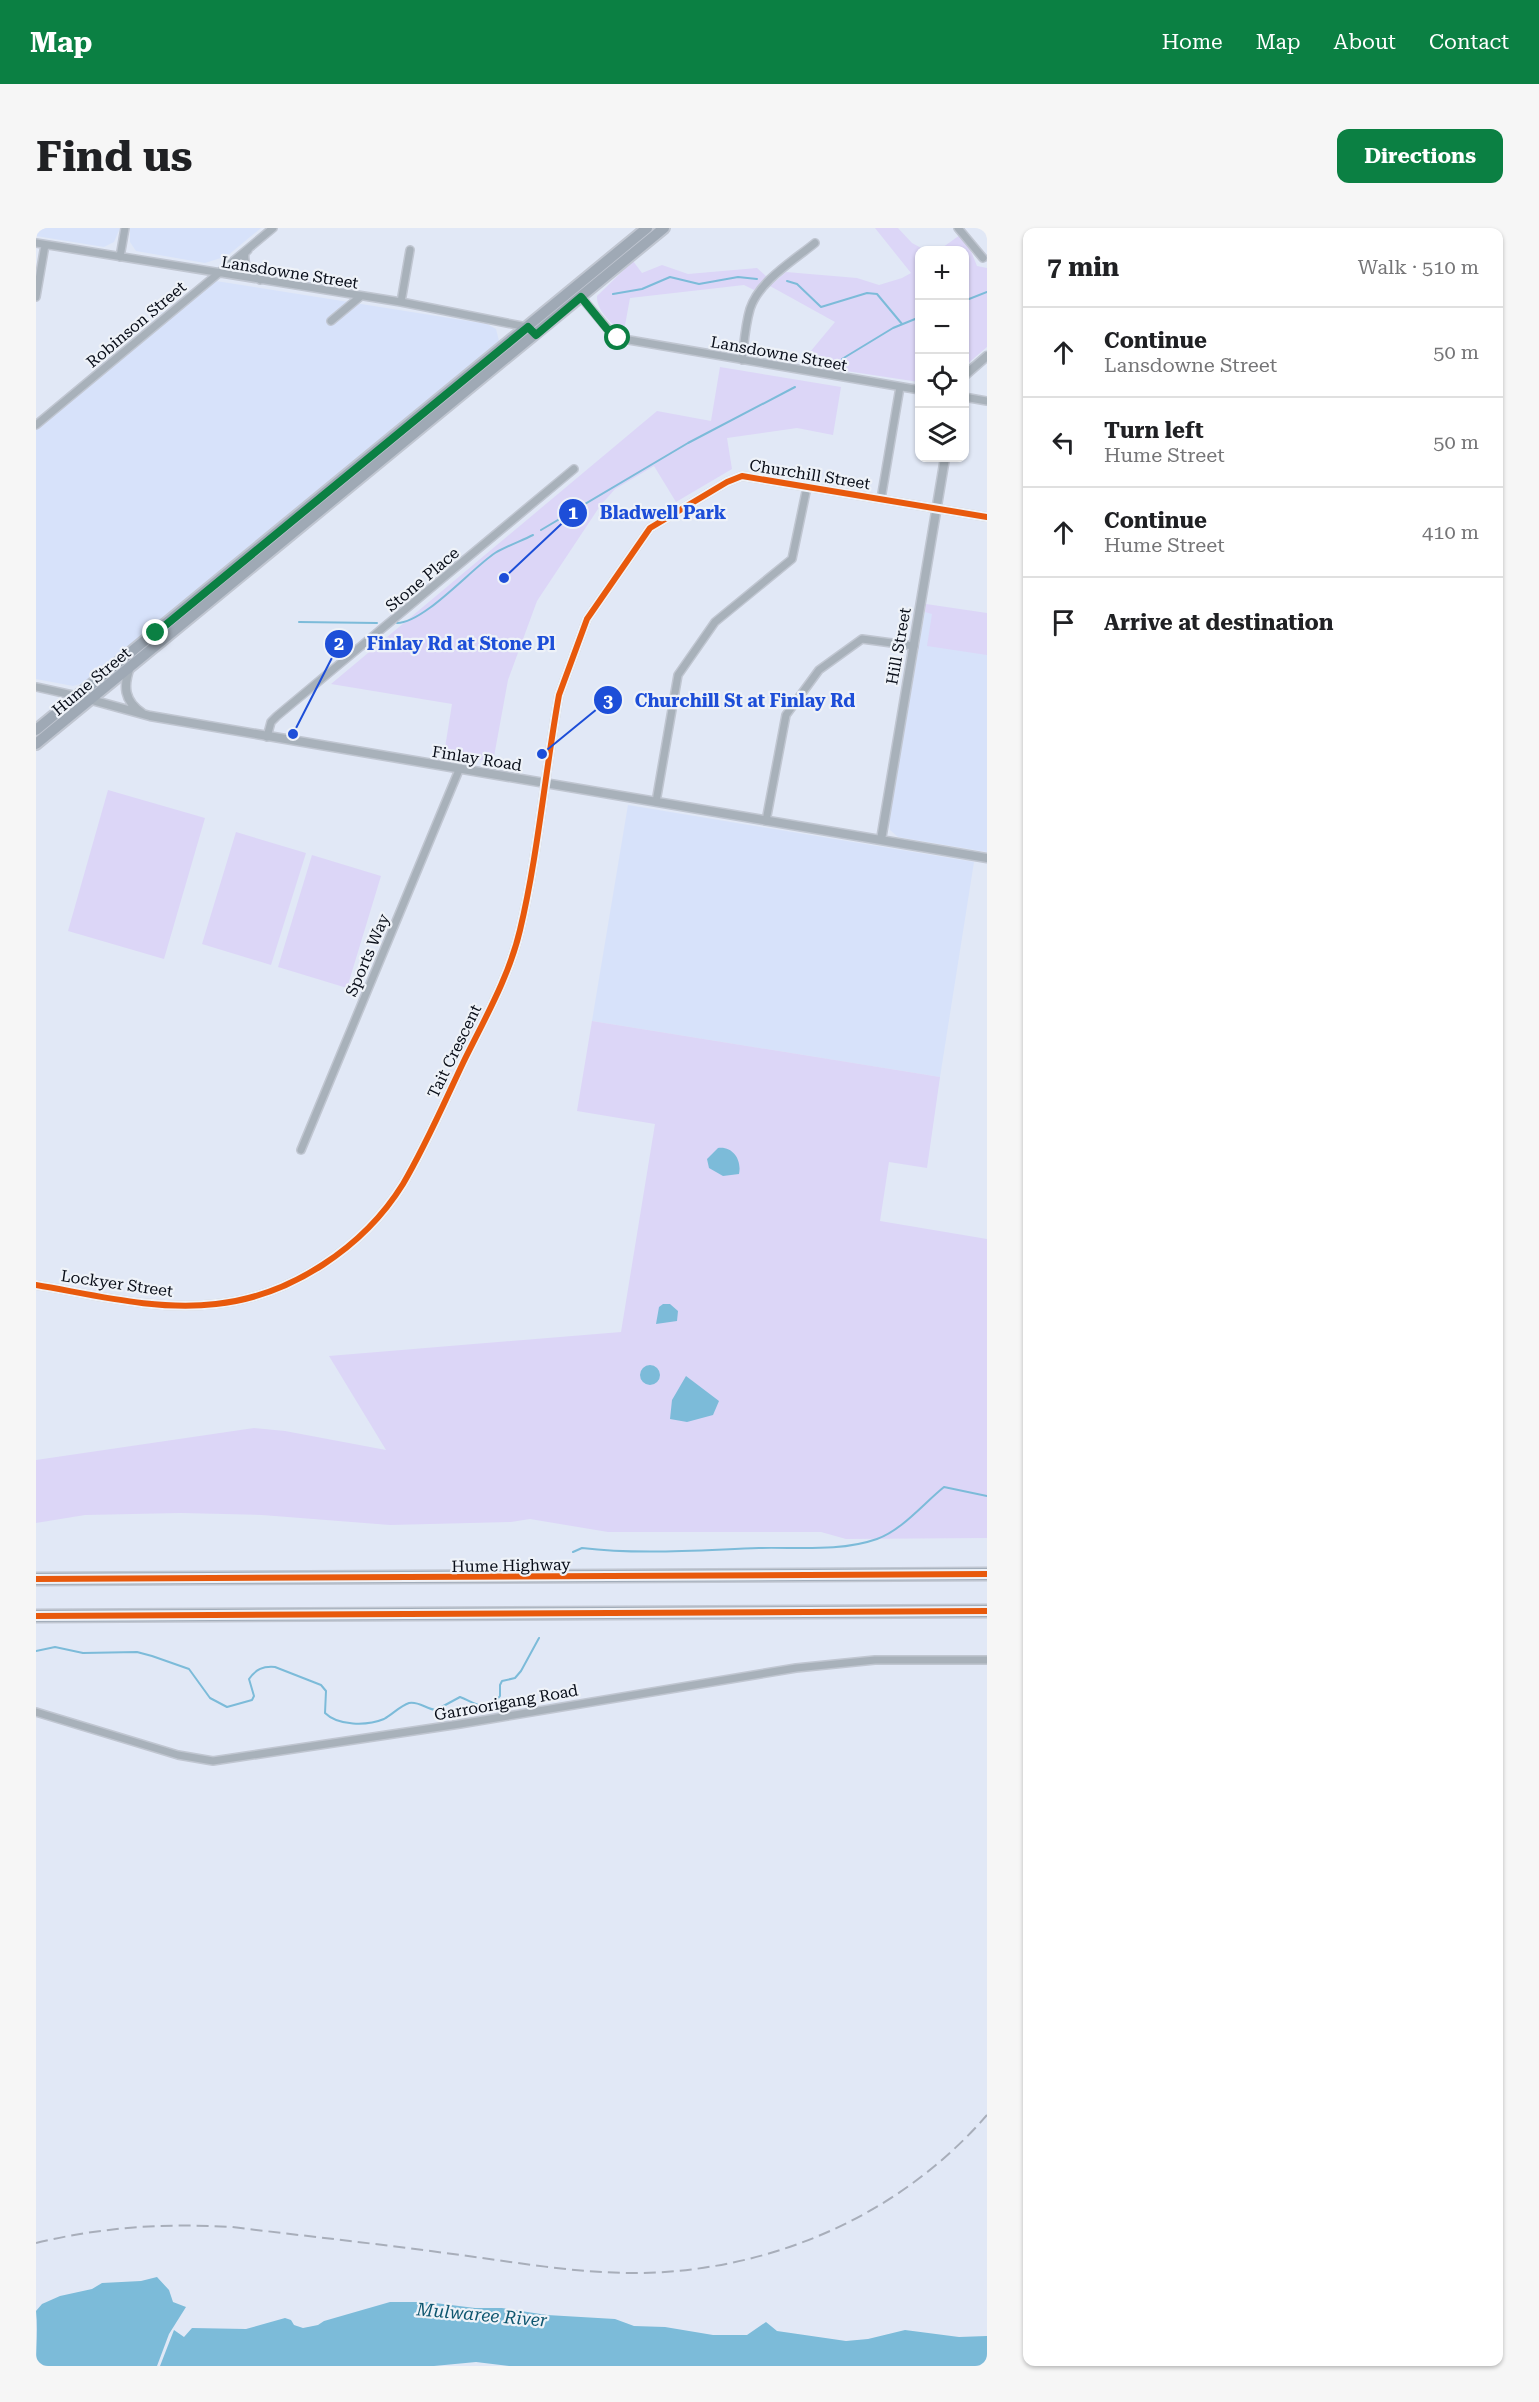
<!DOCTYPE html>
<meta charset="utf-8">
<style>
:root{--surface:#fff;--page:#f6f6f6;--text:#202124;--muted:#757577;--line:#e0e0e0;--accent:#0b8043}
body{margin:0;font-family:"Roboto Serif",serif;background:var(--page);color:var(--text)}
.controls{position:absolute;right:18px;top:18px;display:grid;overflow:hidden;border-radius:12px;box-shadow:0 2px 4px #0004}
.controls button{width:54px;height:54px;display:grid;place-items:center;padding:0;border:0;border-bottom:2px solid var(--line);background:var(--surface);color:var(--text);font:30px sans-serif}
.stop{position:absolute;width:18px;height:18px;margin:-14px;border:4px solid #0b8043;border-radius:50%;background:#fff}
.stop.end{background:#0b8043;border-color:#fff;box-shadow:0 2px 6px #0008}
.list{margin:0;padding:0;list-style:none}
h2{display:flex;justify-content:space-between;align-items:center;height:78px;margin:0;padding:0 24px;font-size:26px}
h2 small{font-size:20px;font-weight:400;color:var(--muted)}
.list li{display:grid;grid-template-columns:39px 1fr auto;gap:18px;align-items:center;box-sizing:border-box;height:90px;padding:0 24px;border-top:2px solid var(--line)}
.list b{display:block;font-size:22px;white-space:nowrap}
.list p{margin:0;font-size:20px;white-space:nowrap;color:var(--muted)}
.list em{font-size:20px;font-style:normal;color:var(--muted)}
.icon{flex:none;width:33px;height:33px;fill:none;stroke:currentColor;stroke-width:2;stroke-linecap:round;stroke-linejoin:round}
.map{position:relative;flex:none;width:951px;height:2138px;overflow:hidden;border-radius:12px}
header{display:flex;align-items:center;gap:36px;box-sizing:border-box;height:84px;padding:0 30px;background:var(--accent);color:#fff}
header strong{font-size:28px}
nav{display:flex;gap:33px;margin-inline-start:auto;font-size:21px}
.intro{display:flex;align-items:center;justify-content:space-between;box-sizing:border-box;height:144px;padding:0 36px}
h1{margin:0;font-size:42px}
.button{padding:15px 27px;border-radius:12px;background:var(--accent);color:#fff;font-size:21px;font-weight:700}
main{display:flex;gap:36px;padding:0 36px}
aside{flex:1;background:var(--surface);border-radius:12px;box-shadow:0 2px 4px #0004}
.map>svg:first-child{display:block}
.built{fill:#d7e2fa}
.green{fill:#dcd6f7}
.water{fill:#7cbbd9}
.lines{fill:none;stroke-linecap:round;stroke-linejoin:round}
.stream{stroke:#7cbbd9;stroke-width:2}
.minor-casing{stroke:#c0c6d1;stroke-width:10}
.tertiary-casing{stroke:#c0c6d1;stroke-width:11}
.primary-casing{stroke:#c0c6d1;stroke-width:14}
.motorway-casing{stroke:#c0c6d1;stroke-width:15}
.minor{stroke:#a8b1ba;stroke-width:7}
.tertiary{stroke:#a8b1ba;stroke-width:8}
.primary{stroke:#9fa9b5;stroke-width:10}
.motorway{stroke:#a2adba;stroke-width:12}
.rail{stroke:#a8aeba;stroke-width:2;stroke-dasharray:12 6;stroke-linecap:butt}
.cycleway-casing{stroke:#eef2f8;stroke-width:10}
.cycleway{stroke:#e8590c;stroke-width:6}
.route{stroke:#0b8043;stroke-width:8}
.labels{text-anchor:middle;stroke-width:4.5;stroke-linejoin:round;paint-order:stroke}
.street-label{font-size:16px;fill:#080d18;stroke:#eef2f8}
.water-label{font-size:18px;font-style:italic;fill:#0e566f;stroke:#eef2f8}
.leader{fill:none;stroke:#1d4ed8;stroke-width:2}
.callout-dot{fill:#1d4ed8;stroke:#eef2f8;stroke-width:2}
.mark-label{font-size:18px;text-anchor:middle;font-weight:bold;fill:#fff}
.callout-label{font-size:18px;text-anchor:middle;font-weight:bold;fill:#1d4ed8;stroke:#eef2f8;stroke-width:4.5;stroke-linejoin:round;paint-order:stroke}
</style>
<header>
<strong>Map</strong>
<nav><a>Home</a><a>Map</a><a>About</a><a>Contact</a></nav>
</header>
<div class="intro"><h1>Find us</h1><a class="button">Directions</a></div>
<main>
<div class="map">
<svg width="951" height="2138" viewBox="0 0 951 2138">
<rect width="100%" height="100%" fill="#e1e8f6"/>
<path class="built" d="M0,0H84L78,14L68,19L0,8Z
M94,0H225L191,28L169,35L100,23L94,14Z
M180,53L451,96L460,101L463,113L50,454L37,458L0,451V201L171,58Z
M889,384L951,393V624L862,609L854,602L853,590Z
M592,577L938,634L904,849L556,793Z"/>
<path class="green" d="M839,0H862L876,15L889,22H884L883,154L764,136L799,94L734,58L750,44L821,50L843,57L866,50L875,45Z
M924,7L933,18L941,38L951,40V119L929,138L928,22H903Z
M597,33L606,45L626,37L652,46L721,40L731,49L718,62L708,57L594,70L588,103C576,98 560,82 561,68Z
M684,139L805,159L797,207L761,200L691,210L696,241L640,274L618,238L579,261L564,278L501,373L472,452L457,534L408,526L416,476L295,456L621,183L675,193Z
M890,376L951,385V427L891,418L896,386L889,384Z
M72,562L169,590L128,731L32,703Z
M200,604L270,625L235,737L166,716Z
M276,627L345,648L311,760L242,739Z
M556,793L904,849L891,940L853,934L844,993L951,1011V1310L810,1311L785,1304H572L494,1291L475,1294L354,1297L226,1287L145,1285L49,1287L0,1295V1232L218,1200L249,1203L350,1222L293,1128L585,1104L619,896L541,883Z"/>
<path class="water" d="M682,920C697,918 706,932 703,946L687,948L673,940L671,931Z
M627,1076H634L642,1083L641,1093L620,1096L623,1079Z
M604 1147a10 10 0 1 1 20 0a10 10 0 1 1-20 0Z
M650,1148L683,1173L677,1187L651,1194L634,1191L636,1172Z
M121,2049L133,2062L137,2074L150,2079L133,2106L121,2138H0C0,2119 2,2101 0,2083L6,2076L24,2068L56,2061L66,2055L105,2053Z
M354,2074H391L439,2080H466L511,2087L579,2091L598,2098L629,2099L677,2107H711L730,2094L741,2103L810,2113L832,2111L869,2102L923,2109L951,2108V2138H473L440,2134L398,2138H124L138,2102L148,2109L156,2100L210,2101L249,2090L255,2092L258,2097L267,2100L282,2097L288,2093Z"/>
<g class="lines">
<path class="stream" d="M751,53L761,56L785,79L831,65L841,66L866,96
M577,66L606,61L634,49L663,56L702,49L721,51
M928,73L951,64
M806,131L857,100L884,89
M505,302L652,215L759,159
M263,394L341,395
M361,395C388,395 435,341 459,325C471,318 485,313 497,307
M537,1324L546,1320C604,1327 664,1322 723,1320C761,1319 804,1324 841,1311C866,1302 887,1276 908,1259L951,1268
M0,1423L19,1419L47,1425L101,1424L116,1428L153,1441L174,1470L191,1479L216,1472L218,1468L213,1451C220,1441 227,1438 239,1439L285,1457L290,1463L289,1485C302,1498 331,1498 348,1491C357,1486 364,1478 373,1475C383,1473 390,1481 400,1482L424,1469C438,1474 450,1487 464,1468V1457L466,1453L479,1450L485,1443L503,1410"/>
<g class="minor-casing">
<path id="minor" d="M922,0L947,30
M0,15L365,74L491,99
M212,22L209,25C207,38 214,45 224,52
M84,29L89,0
M0,69L9,17
M545,69L576,106L593,112L884,162
M365,74L374,22
M295,93L325,68
M706,132C708,116 709,98 714,81C723,53 757,33 779,15
M928,169L951,173
M0,197L237,0
M845,271L864,159
M0,459L41,468
M231,509L235,494L241,488L538,241
M620,574L642,447L679,394L756,331L771,259
M730,593L750,487L783,442L826,411L878,418
M265,922L423,542
M0,1057C59,1067 120,1083 180,1076C255,1068 328,1019 367,956C390,917 408,875 427,835C448,792 473,749 484,702C502,627 509,544 523,467L551,391L614,300L691,254L706,248L951,289
M0,1484L142,1527L177,1533L424,1496L760,1440L839,1432H951"/>
</g>
<g class="tertiary-casing">
<path id="tertiary" d="M928,148L951,128
M94,439C87,458 88,473 106,485
M41,468L114,488L951,630
M845,612L909,230"/>
</g>
<g class="primary-casing">
<path id="primary" d="M0,502L611,0
M0,516L628,0"/>
</g>
<g class="motorway-casing">
<path id="motorway" d="M0,1351L951,1346
M0,1388L951,1383"/>
</g>
<use href="#minor" class="minor"/>
<use href="#tertiary" class="tertiary"/>
<use href="#primary" class="primary"/>
<use href="#motorway" class="motorway"/>
<path class="rail" d="M0,2015C66,1999 129,1995 196,1999C270,2008 343,2016 417,2026C479,2034 543,2046 606,2045C738,2042 864,1987 951,1887"/>
<g class="cycleway-casing">
<path id="cycleway" d="M0,1057C59,1067 120,1083 180,1076C255,1068 328,1019 367,956C390,917 408,875 427,835C448,792 473,749 484,702C502,627 509,544 523,467L551,391L614,300L691,254L706,248L951,289
M0,1351L951,1346
M0,1388L951,1383"/>
</g>
<use href="#cycleway" class="cycleway"/>
</g>
<g class="lines">
<path class="route" d="M120,405L492,99L500,107L545,69L571,101L582,110"/>
</g>
<g class="labels">
<g class="street-label">
<text transform="translate(254 44) rotate(9)" y="6">Lansdowne Street</text>
<text transform="translate(100 96) rotate(-40)" y="6">Robinson Street</text>
<text transform="translate(743 125) rotate(10)" y="6">Lansdowne Street</text>
<text transform="translate(774 246) rotate(9)" y="6">Churchill Street</text>
<text transform="translate(386 351) rotate(-40)" y="6">Stone Place</text>
<text transform="translate(862 418) rotate(-80)" y="6">Hill Street</text>
<text transform="translate(55 453) rotate(-40)" y="6">Hume Street</text>
<text transform="translate(441 530) rotate(9)" y="6">Finlay Road</text>
<text transform="translate(331 727) rotate(-67)" y="6">Sports Way</text>
<text transform="translate(418 823) rotate(-64)" y="6">Tait Crescent</text>
<text transform="translate(81 1055) rotate(8)" y="6">Lockyer Street</text>
<text transform="translate(475 1337) rotate(-1)" y="6">Hume Highway</text>
<text transform="translate(470 1474) rotate(-10)" y="6">Garroorigang Road</text>
</g>
<g class="water-label">
<text transform="translate(446 2087) rotate(5)" y="6">Mulwaree River</text>
</g>
</g>
<path class="leader" d="M468 350L537 285M257 506L303 416M506 526L572 472"/>
<g class="callout-dot">
<circle cx="468" cy="350" r="6"/>
<circle cx="257" cy="506" r="6"/>
<circle cx="506" cy="526" r="6"/>
<circle cx="537" cy="285" r="15"/>
<circle cx="303" cy="416" r="15"/>
<circle cx="572" cy="472" r="15"/>
</g>
<g class="mark-label">
<text x="537" y="291">1</text>
<text x="303" y="422">2</text>
<text x="572" y="479">3</text>
</g>
<g class="callout-label">
<text x="627" y="291">Bladwell Park</text>
<text x="425" y="422">Finlay Rd at Stone Pl</text>
<text x="709" y="479">Churchill St at Finlay Rd</text>
</g>
</svg>
<div class="controls">
<button>+</button>
<button>−</button>
<button><svg class="icon" aria-label="locate" viewBox="0 0 24 24"><circle cx="12" cy="12" r="6"/><path d="M12 2v4M12 18v4M2 12h4M18 12h4"/></svg></button>
<button><svg class="icon" aria-label="layers" viewBox="0 0 24 24"><path d="M12 4l9 5-9 5-9-5zM3 14l9 5 9-5"/></svg></button>
</div>
<div class="stop" style="left:582px;top:110px"></div>
<div class="stop end" style="left:120px;top:405px"></div>
</div>
<aside>
<h2>7 min<small>Walk · 510 m</small></h2>
<ul class="list">
<li><svg class="icon" aria-label="ahead" viewBox="0 0 24 24"><path d="M12 20V5M6 11l6-6 6 6"/></svg><div><b>Continue</b><p>Lansdowne Street</p></div><em>50 m</em></li>
<li><svg class="icon" aria-label="left" viewBox="0 0 24 24"><path d="M17 20v-9H6M10 6l-5 5 5 5"/></svg><div><b>Turn left</b><p>Hume Street</p></div><em>50 m</em></li>
<li><svg class="icon" aria-label="ahead" viewBox="0 0 24 24"><path d="M12 20V5M6 11l6-6 6 6"/></svg><div><b>Continue</b><p>Hume Street</p></div><em>410 m</em></li>
<li><svg class="icon" aria-label="arrive" viewBox="0 0 24 24"><path d="M6 21V4h12l-3 4 3 4H6"/></svg><div><b>Arrive at destination</b></div></li>
</ul>
</aside>
</main>
